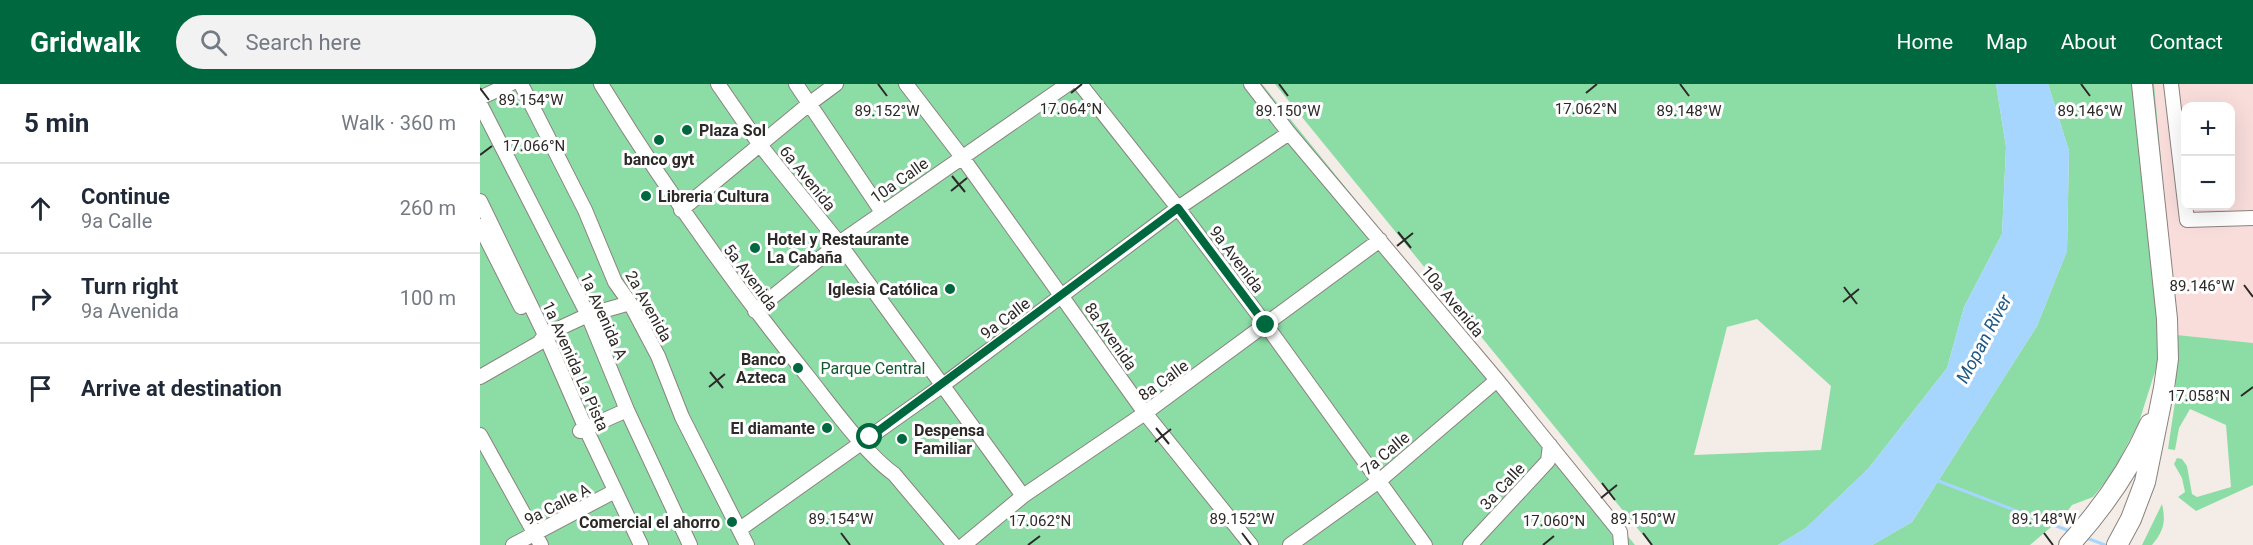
<!DOCTYPE html>
<meta charset="utf-8">
<style>
:root{--surface:#fff;--page:#f2f2f3;--text:#1f2937;--muted:#747a83;--line:#e0e1e3;--accent:#00683e}
body{margin:0;font-family:Roboto,sans-serif;background:var(--page);color:var(--text)}
.controls{position:absolute;right:18px;top:18px;display:grid;overflow:hidden;border-radius:12px;box-shadow:0 6px 24px #0002}
.controls button{width:54px;height:54px;display:grid;place-items:center;padding:0;border:0;border-bottom:2px solid var(--line);background:var(--surface);color:var(--text);font:30px sans-serif}
.stop{position:absolute;width:18px;height:18px;margin:-14px;border:4px solid #00683e;border-radius:50%;background:#fff}
.stop.end{background:#00683e;border-color:#fff;box-shadow:0 2px 6px #0008}
.list{margin:0;padding:0;list-style:none}
h2{display:flex;justify-content:space-between;align-items:center;height:78px;margin:0;padding:0 24px;font-size:26px}
h2 small{font-size:20px;font-weight:400;color:var(--muted)}
.list li{display:grid;grid-template-columns:39px 1fr auto;gap:18px;align-items:center;box-sizing:border-box;height:90px;padding:0 24px;border-top:2px solid var(--line)}
.list b{display:block;font-size:22px;white-space:nowrap}
.list p{margin:0;font-size:20px;white-space:nowrap;color:var(--muted)}
.list em{font-size:20px;font-style:normal;color:var(--muted)}
.icon{flex:none;width:33px;height:33px;fill:none;stroke:currentColor;stroke-width:2;stroke-linecap:round;stroke-linejoin:round}
.map{position:relative;flex:none;width:1773px;height:461px;overflow:hidden}
header{display:flex;align-items:center;gap:36px;box-sizing:border-box;height:84px;padding:0 30px;background:var(--accent);color:#fff}
header strong{font-size:28px}
nav{display:flex;gap:33px;margin-inline-start:auto;font-size:21px}
.search{width:420px;height:54px;background:var(--page);display:flex;align-items:center;gap:15px;box-sizing:border-box;padding:0 21px;border-radius:33px;color:var(--muted);font-size:22px}
main{display:flex}
aside{flex:1;background:var(--surface)}
.map>svg:first-child{display:block}
.commercial{fill:#f8dddb;fill-rule:evenodd}
.green{fill:#8cdca6;fill-rule:evenodd}
.water{fill:#a6d5fe}
.lines{fill:none;stroke-linecap:round;stroke-linejoin:round}
.stream{stroke:#a6d5fe;stroke-width:3}
.minor-casing{stroke:#8a837e;stroke-width:16}
.highway-casing{stroke:#8a837e;stroke-width:22}
.minor{stroke:#fff;stroke-width:14}
.highway{stroke:#fff;stroke-width:20}
.route{stroke:#00683e;stroke-width:8}
.ticks{fill:none;stroke:#2c2927;stroke-width:2}
.poi-dot{fill:#00683e;stroke:#fff;stroke-width:2}
.labels{text-anchor:middle;stroke-width:6;stroke-linejoin:round;paint-order:stroke}
.poi-label{font-size:16px;font-weight:bold;fill:#2c2927;stroke:#fff;text-anchor:start}
.street-label{font-size:16px;fill:#2c2927;stroke:#fff}
.park-label{font-size:16px;fill:#125831;stroke:#fff}
.water-label{font-size:18px;font-style:italic;fill:#1e5884;stroke:#fff}
.ticks-label{font-size:15px;text-anchor:middle;fill:#2c2927;stroke:#fff;stroke-width:6;stroke-linejoin:round;paint-order:stroke}
</style>
<header>
<strong>Gridwalk</strong>
<div class="search"><svg class="icon" aria-label="search" viewBox="0 0 24 24"><circle cx="10" cy="10" r="6"/><path d="M15 15l6 6"/></svg>Search here</div>
<nav><a>Home</a><a>Map</a><a>About</a><a>Contact</a></nav>
</header>
<main>
<aside>
<h2>5 min<small>Walk · 360 m</small></h2>
<ul class="list">
<li><svg class="icon" aria-label="ahead" viewBox="0 0 24 24"><path d="M12 20V5M6 11l6-6 6 6"/></svg><div><b>Continue</b><p>9a Calle</p></div><em>260 m</em></li>
<li><svg class="icon" aria-label="right" viewBox="0 0 24 24"><path d="M7 20v-9h11M14 6l5 5-5 5"/></svg><div><b>Turn right</b><p>9a Avenida</p></div><em>100 m</em></li>
<li><svg class="icon" aria-label="arrive" viewBox="0 0 24 24"><path d="M6 21V4h12l-3 4 3 4H6"/></svg><div><b>Arrive at destination</b></div></li>
</ul>
</aside>
<div class="map">
<svg width="1773" height="461" viewBox="0 0 1773 461">
<rect width="100%" height="100%" fill="#f4ede7"/>
<path class="commercial" d="M1674,0H1773V259L1697,251ZM1706,22H1750V122H1706Z"/>
<path class="green" d="M0,0H782L1155,461H0Z
M795,0H1516L1526,63L1522,150L1484,223L1467,284L1388,385L1326,444L1298,461H1171ZM1277,235L1351,302L1341,366L1214,371L1247,243Z
M1568,0H1674L1697,251L1773,259V401L1716,427L1698,413L1705,408L1702,394L1694,380L1697,374L1702,375L1707,382L1712,410L1717,413L1751,403L1746,341L1710,325L1699,344L1695,366L1688,365L1695,318L1697,251L1679,275L1659,338L1632,390L1613,413L1592,421L1583,433L1550,461H1392L1432,438L1557,242L1587,167L1589,67Z
M1682,420C1686,437 1684,447 1672,461H1662Z"/>
<path class="water" d="M1516,0H1568L1589,67L1587,167L1557,242L1432,438L1392,461H1298L1326,444L1388,385L1467,284L1484,223L1522,150L1526,63Z"/>
<g class="lines">
<path class="stream" d="M1456,396L1592,448
M1604,453L1625,461"/>
<g class="minor-casing">
<path id="minor" d="M41,0L105,126L135,198L150,219L178,272L202,333L267,461
M121,0C184,103 253,200 329,294C352,323 386,370 414,390L474,461
M238,0L280,61L359,159L543,412
M316,0L402,128
M426,0L482,73L665,329L771,461
M600,0L698,124L786,241L945,461
M771,0L809,49L1017,296L1140,448L1141,461
M1691,0L1707,136L1773,134
M0,14L30,0
M0,20L108,231L147,326L210,461
M0,117L65,251L106,345L161,461
M201,126L329,20L356,0
M0,142L41,223
M275,227L359,159L588,0
M0,293L59,259L65,251L108,231L150,219
M100,347L147,326
M0,351L61,461
M260,445L463,301L698,124L809,49
M33,461L135,407
M484,461L543,412L665,329L900,156
M810,461L899,397L1017,296
M990,461L1068,377L1070,361"/>
</g>
<g class="highway-casing">
<path id="highway" d="M1589,461C1622,425 1650,385 1670,340
M1637,461L1651,435L1665,398L1684,304L1688,275L1687,235L1662,0"/>
</g>
<use href="#minor" class="minor"/>
<use href="#highway" class="highway"/>
</g>
<g class="lines">
<path class="route" d="M390,353L698,124L786,241"/>
</g>
<path class="ticks" d="M398,0L407,12M799,0L808,12M1200,0L1209,12M1601,0L1610,12M0,4L9,16M591,9L602,0M1106,9L1117,0M0,71L12,62M472,92L485,108M471,107L487,94M918,148L931,164M917,162L933,149M1764,201L1773,213M1364,203L1377,220M1363,218L1379,205M230,288L243,304M229,303L245,290M1761,312L1773,303M676,344L689,360M675,358L691,345M1122,399L1135,416M1121,414L1137,401M361,449L370,461M762,449L771,461M1163,449L1172,461M1564,449L1573,461M548,461L560,452M1063,461L1074,452"/>
<g class="poi-dot">
<circle cx="207" cy="46" r="6"/>
<circle cx="179" cy="56" r="6"/>
<circle cx="166" cy="112" r="6"/>
<circle cx="275" cy="164" r="6"/>
<circle cx="470" cy="205" r="6"/>
<circle cx="318" cy="284" r="6"/>
<circle cx="347" cy="344" r="6"/>
<circle cx="422" cy="355" r="6"/>
<circle cx="252" cy="438" r="6"/>
</g>
<g class="labels">
<g class="poi-label">
<text x="219" y="52">Plaza Sol</text>
<text x="179" y="81" text-anchor="middle">banco gyt</text>
<text x="178" y="118">Libreria Cultura</text>
<text x="287" y="161">Hotel y Restaurante<tspan x="287" dy="18">La Cabaña</tspan></text>
<text x="458" y="211" text-anchor="end">Iglesia Católica</text>
<text x="306" y="281" text-anchor="end">Banco<tspan x="306" dy="18">Azteca</tspan></text>
<text x="335" y="350" text-anchor="end">El diamante</text>
<text x="434" y="352">Despensa<tspan x="434" dy="18">Familiar</tspan></text>
<text x="240" y="444" text-anchor="end">Comercial el ahorro</text>
</g>
<g class="street-label">
<text transform="translate(328 94) rotate(51)" y="6">6a Avenida</text>
<text transform="translate(419 96) rotate(-35)" y="6">10a Calle</text>
<text transform="translate(757 175) rotate(53)" y="6">9a Avenida</text>
<text transform="translate(271 193) rotate(53)" y="6">5a Avenida</text>
<text transform="translate(973 217) rotate(50)" y="6">10a Avenida</text>
<text transform="translate(169 222) rotate(61)" y="6">2a Avenida</text>
<text transform="translate(124 232) rotate(66)" y="6">1a Avenida A</text>
<text transform="translate(525 234) rotate(-37)" y="6">9a Calle</text>
<text transform="translate(631 252) rotate(55)" y="6">8a Avenida</text>
<text transform="translate(96 282) rotate(66)" y="6">1a Avenida La Pista</text>
<text transform="translate(683 296) rotate(-36)" y="6">8a Calle</text>
<text transform="translate(905 369) rotate(-40)" y="6">7a Calle</text>
<text transform="translate(1022 402) rotate(-47)" y="6">3a Calle</text>
<text transform="translate(77 420) rotate(-27)" y="6">9a Calle A</text>
</g>
<g class="park-label">
<text x="393" y="290">Parque Central</text>
</g>
<g class="water-label">
<text transform="translate(1504 255) rotate(-62)" y="6">Mopan River</text>
</g>
</g>
<g class="ticks-label">
<text x="51" y="21">89.154°W</text>
<text x="591" y="30">17.064°N</text>
<text x="1106" y="30">17.062°N</text>
<text x="407" y="32">89.152°W</text>
<text x="808" y="32">89.150°W</text>
<text x="1209" y="32">89.148°W</text>
<text x="1610" y="32">89.146°W</text>
<text x="54" y="67">17.066°N</text>
<text x="1722" y="207">89.146°W</text>
<text x="1719" y="317">17.058°N</text>
<text x="361" y="440">89.154°W</text>
<text x="762" y="440">89.152°W</text>
<text x="1163" y="440">89.150°W</text>
<text x="1564" y="440">89.148°W</text>
<text x="560" y="442">17.062°N</text>
<text x="1074" y="442">17.060°N</text>
</g>
</svg>
<div class="controls">
<button>+</button>
<button>−</button>
</div>
<div class="stop" style="left:390px;top:353px"></div>
<div class="stop end" style="left:786px;top:241px"></div>
</div>
</main>
